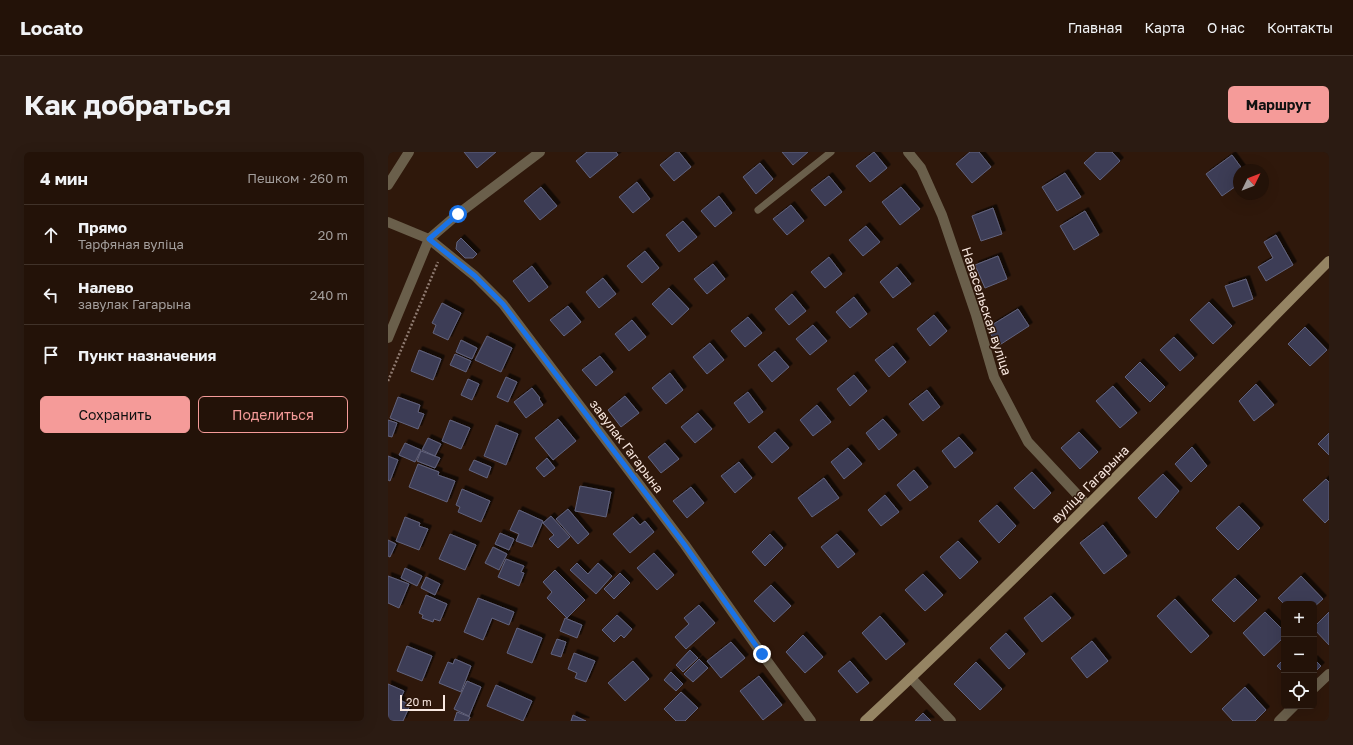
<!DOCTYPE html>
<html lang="ru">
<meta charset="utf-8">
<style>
:root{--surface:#231208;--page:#2b1b12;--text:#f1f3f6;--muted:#a39e9c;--line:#403229;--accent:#f59b99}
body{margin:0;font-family:"Golos Text",sans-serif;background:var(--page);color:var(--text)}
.controls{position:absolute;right:12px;bottom:12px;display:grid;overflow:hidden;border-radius:6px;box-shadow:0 4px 16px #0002}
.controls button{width:36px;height:36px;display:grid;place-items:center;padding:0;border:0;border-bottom:1px solid var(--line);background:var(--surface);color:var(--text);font:20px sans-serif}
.compass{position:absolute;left:845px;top:12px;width:36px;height:36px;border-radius:50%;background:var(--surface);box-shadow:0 4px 16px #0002;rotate:47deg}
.scale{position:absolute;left:12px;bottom:10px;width:45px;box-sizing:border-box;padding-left:4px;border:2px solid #f9e8e0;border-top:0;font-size:11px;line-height:14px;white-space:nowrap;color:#f9e8e0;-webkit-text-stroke:3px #2f180b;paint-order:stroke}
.stop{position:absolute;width:12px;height:12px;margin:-9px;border:3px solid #1a73e8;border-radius:50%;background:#fff}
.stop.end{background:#1a73e8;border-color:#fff;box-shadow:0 1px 4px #0008}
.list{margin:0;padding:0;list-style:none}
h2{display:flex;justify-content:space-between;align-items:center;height:52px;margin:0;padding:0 16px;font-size:17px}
h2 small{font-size:13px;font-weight:400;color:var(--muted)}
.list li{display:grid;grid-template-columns:26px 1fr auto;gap:12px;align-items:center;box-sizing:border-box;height:60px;padding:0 16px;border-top:1px solid var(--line)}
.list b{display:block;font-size:15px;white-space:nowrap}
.list p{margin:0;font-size:13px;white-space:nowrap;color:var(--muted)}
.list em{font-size:13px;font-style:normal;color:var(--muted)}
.actions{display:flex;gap:8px;padding:12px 16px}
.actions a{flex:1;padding:9px 0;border:1px solid var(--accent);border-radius:6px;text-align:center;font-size:14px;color:var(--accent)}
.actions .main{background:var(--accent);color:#111}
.icon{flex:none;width:22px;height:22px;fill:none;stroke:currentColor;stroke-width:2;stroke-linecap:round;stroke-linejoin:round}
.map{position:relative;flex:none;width:941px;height:569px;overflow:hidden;border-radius:6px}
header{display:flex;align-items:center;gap:24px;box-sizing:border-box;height:56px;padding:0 20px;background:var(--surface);border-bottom:1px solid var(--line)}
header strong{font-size:19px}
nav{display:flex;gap:22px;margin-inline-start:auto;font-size:14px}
.intro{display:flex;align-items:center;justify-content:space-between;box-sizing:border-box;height:96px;padding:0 24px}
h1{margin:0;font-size:28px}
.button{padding:10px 18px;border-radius:6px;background:var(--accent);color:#111;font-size:14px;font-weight:700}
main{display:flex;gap:24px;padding:0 24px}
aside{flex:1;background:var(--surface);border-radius:6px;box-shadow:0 4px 16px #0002}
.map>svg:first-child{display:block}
.building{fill:#3d3d56;stroke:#62637e;filter:url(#shadow)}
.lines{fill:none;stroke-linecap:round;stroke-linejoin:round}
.path{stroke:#8f7b71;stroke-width:2.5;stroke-dasharray:2 2;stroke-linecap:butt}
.lane{stroke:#6a5f4b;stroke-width:7}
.street{stroke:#6a5f4b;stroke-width:10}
.secondary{stroke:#958463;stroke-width:10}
.route{stroke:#1a73e8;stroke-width:5}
.labels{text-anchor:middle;stroke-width:3;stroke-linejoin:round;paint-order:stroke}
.street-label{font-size:13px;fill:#f9e8e0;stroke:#2f180b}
</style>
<header>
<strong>Locato</strong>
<nav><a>Главная</a><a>Карта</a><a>О нас</a><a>Контакты</a></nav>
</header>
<div class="intro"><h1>Как добраться</h1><a class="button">Маршрут</a></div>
<main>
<aside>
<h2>4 мин<small>Пешком · 260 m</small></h2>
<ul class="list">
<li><svg class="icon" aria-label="ahead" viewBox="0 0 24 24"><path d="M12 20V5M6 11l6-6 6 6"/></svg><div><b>Прямо</b><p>Тарфяная вуліца</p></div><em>20 m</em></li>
<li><svg class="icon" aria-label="left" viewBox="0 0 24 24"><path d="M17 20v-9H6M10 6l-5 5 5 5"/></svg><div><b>Налево</b><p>завулак Гагарына</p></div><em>240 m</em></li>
<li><svg class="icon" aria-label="arrive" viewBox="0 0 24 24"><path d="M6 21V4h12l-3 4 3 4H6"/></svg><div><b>Пункт назначения</b></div></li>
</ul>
<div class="actions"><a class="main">Сохранить</a><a>Поделиться</a></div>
</aside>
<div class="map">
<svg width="941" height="569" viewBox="0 0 941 569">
<defs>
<filter id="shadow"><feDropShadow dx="3.5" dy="-3.5" stdDeviation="0" flood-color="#0009"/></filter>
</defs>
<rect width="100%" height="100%" fill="#2f180b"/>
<path class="building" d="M76,0H108L89,16Z
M199,0H228L230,3L202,26L188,9Z
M288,0H291L303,15L286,29L272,13Z
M394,0H420L405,13Z
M486,0L499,16L482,30L468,14Z
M582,0H591L603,15L584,31L568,12Z
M708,0H724L732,9L712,28L696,11Z
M844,3L855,18H851V32L834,44L818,22Z
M372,11L385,27L368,42L355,25Z
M677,21L693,45L669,59L654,35Z
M441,24L454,40L437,54L423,38Z
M249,30L262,47L245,61L231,45Z
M153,35L169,54L152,68L136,49Z
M513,35L532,57L512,73L494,50Z
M331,44L344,61L327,75L313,59Z
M403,53L416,69L399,83L385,67Z
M605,56L614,82L593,89L584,64Z
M697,59L711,83L686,98L672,74Z
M295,69L309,85L291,100L278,83Z
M478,74L492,90L475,104L461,88Z
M888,83L905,113L878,129L870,115L885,106L876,90Z
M73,86L89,102L85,106H77L68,97L69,90Z
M257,99L271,116L254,131L239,114Z
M610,104L619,127L597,136L587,113Z
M441,105L454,122L437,136L423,120Z
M325,112L337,127L319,142L306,127Z
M144,114L160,135L141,150L125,129Z
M509,115L523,132L505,146L492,130Z
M215,126L228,142L211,156L198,140Z
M858,127L865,147L845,155L837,134Z
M281,136L301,157L284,173L264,152Z
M404,142L418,159L401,173L387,157Z
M466,145L479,162L462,176L448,160Z
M821,150L844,174L825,192L802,168Z
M54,151L73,161L60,188L45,181L48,173L44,171Z
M180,154L193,170L176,184L162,168Z
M630,157L641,174L610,194L599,176Z
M546,163L559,179L542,194L529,177Z
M360,165L374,181L357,195L343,179Z
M244,168L258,185L241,199L227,182Z
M425,173L439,189L422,203L408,187Z
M917,175L939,198L922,214L900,192Z
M99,184L124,196L113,220L87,208Z
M786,185L806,206L792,219L772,198Z
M73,188L89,196L84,207L68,200Z
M322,191L336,208L319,222L305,205Z
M505,194L518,210L501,225L487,208Z
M31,198L53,207L45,228L23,219Z
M387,199L401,215L384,230L370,213Z
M67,202L83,209L78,220L62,213Z
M212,204L225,220L208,234L194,218Z
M752,210L777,235L762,250L737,225Z
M282,221L295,238L278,252L264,236Z
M466,223L479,239L462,254L449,237Z
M118,225L129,230L120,250L109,245Z
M80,227L91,232L84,248L73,243Z
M868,232L886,253L866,269L851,249Z
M725,234L749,261L732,276L708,249Z
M144,236L152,246L151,247L155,253L138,266L126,250Z
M539,238L552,255L535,269L521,252Z
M360,240L375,260L361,271L346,251Z
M237,244L251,261L233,275L220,258Z
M10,245L32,253L30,260L36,262L30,277L2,266Z
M429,253L443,270L425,284L412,268Z
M310,261L324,277L307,291L293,275Z
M170,267L188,289L165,308L147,286Z
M495,267L509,283L491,298L478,281Z
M0,268L9,271L4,285L0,284Z
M62,268L82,276L73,297L54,289Z
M108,273L130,282L118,313L96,304Z
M387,280L401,296L384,311L370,295Z
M691,280L710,300L692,317L673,296Z
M941,281V303L930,292Z
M571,285L585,301L567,316L554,299Z
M40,286L53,292L47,304L34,298Z
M17,291L33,298L27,310L11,303Z
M277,291L291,307L273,321L260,305Z
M804,295L819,314L803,330L787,312Z
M460,296L474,312L456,327L443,310Z
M33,299L52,306L47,316L29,309Z
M0,304L10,308L2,329L0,328Z
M159,306L167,316L156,325L148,316Z
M86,308L103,315L99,326L81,318Z
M351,310L364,326L347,341L333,324Z
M30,312L51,320L50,323L67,329L59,350L21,335Z
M526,318L540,335L522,349L509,333Z
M644,320L663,341L646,357L626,336Z
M775,322L791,339L768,366L750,346Z
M436,326L451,346L424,365L410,346Z
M938,327L941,330V367L937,371L915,348Z
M192,334L223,340L218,365L187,359Z
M303,335L316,351L299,366L285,349Z
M74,337L102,349L93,370L70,360L72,355L68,353Z
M497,343L511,360L493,374L480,358Z
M609,353L628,374L611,391L591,369Z
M851,354L872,376L850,398L828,376Z
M180,357L201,382L190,392L168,367Z
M131,358L155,369L144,395L128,389L131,382L122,378Z
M163,364L182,385L170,396L161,387L166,383L155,371Z
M17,365L32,371L31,374L40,377L31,398L8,389Z
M245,365L252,373L257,369L266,380L242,401L225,382Z
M715,373L739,404L716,422L692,391Z
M112,381L126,387L121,398L107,392Z
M62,382L88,393L77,418L51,407Z
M382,382L395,396L377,414L364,400Z
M449,382L467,402L450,416L433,395Z
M0,388L8,392L2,405L0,404Z
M570,389L590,410L572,427L552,405Z
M105,395L119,402L111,418L97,411Z
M266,401L286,423L269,438L249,416Z
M118,407L136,414L133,420L136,421L131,434L110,425Z
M189,411L200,422L210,411L224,424L208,442L182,418Z
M17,416L34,424L29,434L13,426Z
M167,418L197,448L179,466L159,446L164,440L155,430Z
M232,421L242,431L226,447L216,437Z
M535,422L555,443L537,459L517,438Z
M0,424L21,432L11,456L0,451Z
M913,424L935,447L926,455V452H896L890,446Z
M38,425L52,432L47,443L33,436Z
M847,426L869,448L846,470L824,448Z
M383,433L403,454L386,470L366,449Z
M38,443L59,452L52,469L46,467L45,470L34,466L35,463L31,461Z
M663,444L683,466L654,490L636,466Z
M90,446L126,460L121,473L104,466L95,488L76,480Z
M787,447L821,484L803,501L769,464Z
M311,453L327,471L298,497L287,485L301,472L296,466Z
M877,460L896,479V485L876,504L855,481Z
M941,460V493L926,477V475Z
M229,463L244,477L236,486L233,483L226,490L214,478Z
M492,464L517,492L498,508L474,481Z
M177,466L194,473L189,486L172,479Z
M129,476L154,486L144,511L119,501Z
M618,481L637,502L621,517L602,496Z
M415,483L435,505L417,521L398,500Z
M169,487L178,490L173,505L163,502Z
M704,489L720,509L699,526L683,506Z
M343,490L357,506L333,526L319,509Z
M19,494L44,504L34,529L9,519Z
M302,498L310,506L295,520L288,513Z
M186,501L207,509L198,530L187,526L189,521L180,517Z
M67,507L83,514L73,540L51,531L60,510L65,512Z
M311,507L320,516L305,530L296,522Z
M896,507V521L889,514Z
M926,507L933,514L926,521Z
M245,509L261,527L237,549L220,531Z
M462,509L481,531L469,541L450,519Z
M588,510L614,537L592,558L566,532Z
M283,520L295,532L288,539L276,528Z
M371,524L394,553L375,568L352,539Z
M79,529L93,535L81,564L66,557Z
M0,532L16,539L12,548L22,553L15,569H0Z
M108,533L144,549L135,569L99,554Z
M857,535L878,558L867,569H845L834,557Z
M293,540L310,556L297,569H288L276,557Z
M69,560L82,565L80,569H66Z
M535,561L543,569H527Z
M185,563L198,569H183Z"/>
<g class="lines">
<path class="path" d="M0,229L50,110"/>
<path class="lane" d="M370,58L443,0"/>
<path class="street" d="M520,0L533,16L554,63L588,163L606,225L640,290L699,353
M0,33L21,0
M0,70L41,87L87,124L115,152L297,393L374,502L423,569
M0,186L41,87L70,62L152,0
M523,526L563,569
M926,536L941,522
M891,569L906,554"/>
<path class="secondary" d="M477,569C636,421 788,264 941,109"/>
</g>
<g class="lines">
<path class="route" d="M70,62L41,87L87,124L115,152L296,392L374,502"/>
</g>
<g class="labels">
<g class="street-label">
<text transform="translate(599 159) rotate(72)" y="5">Навасельская вуліца</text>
<text transform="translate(239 294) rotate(53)" y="5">завулак Гагарына</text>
<text transform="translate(702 332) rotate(-45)" y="5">вуліца Гагарына</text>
</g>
</g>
</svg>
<div class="controls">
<button>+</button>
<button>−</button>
<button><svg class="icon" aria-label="locate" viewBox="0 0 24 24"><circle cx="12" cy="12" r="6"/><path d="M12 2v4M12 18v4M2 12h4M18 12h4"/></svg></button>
</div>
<svg class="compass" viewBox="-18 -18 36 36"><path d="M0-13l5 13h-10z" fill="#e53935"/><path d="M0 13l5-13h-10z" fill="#a39e9c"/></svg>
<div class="scale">20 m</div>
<div class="stop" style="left:70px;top:62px"></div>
<div class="stop end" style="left:374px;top:502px"></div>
</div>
</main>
